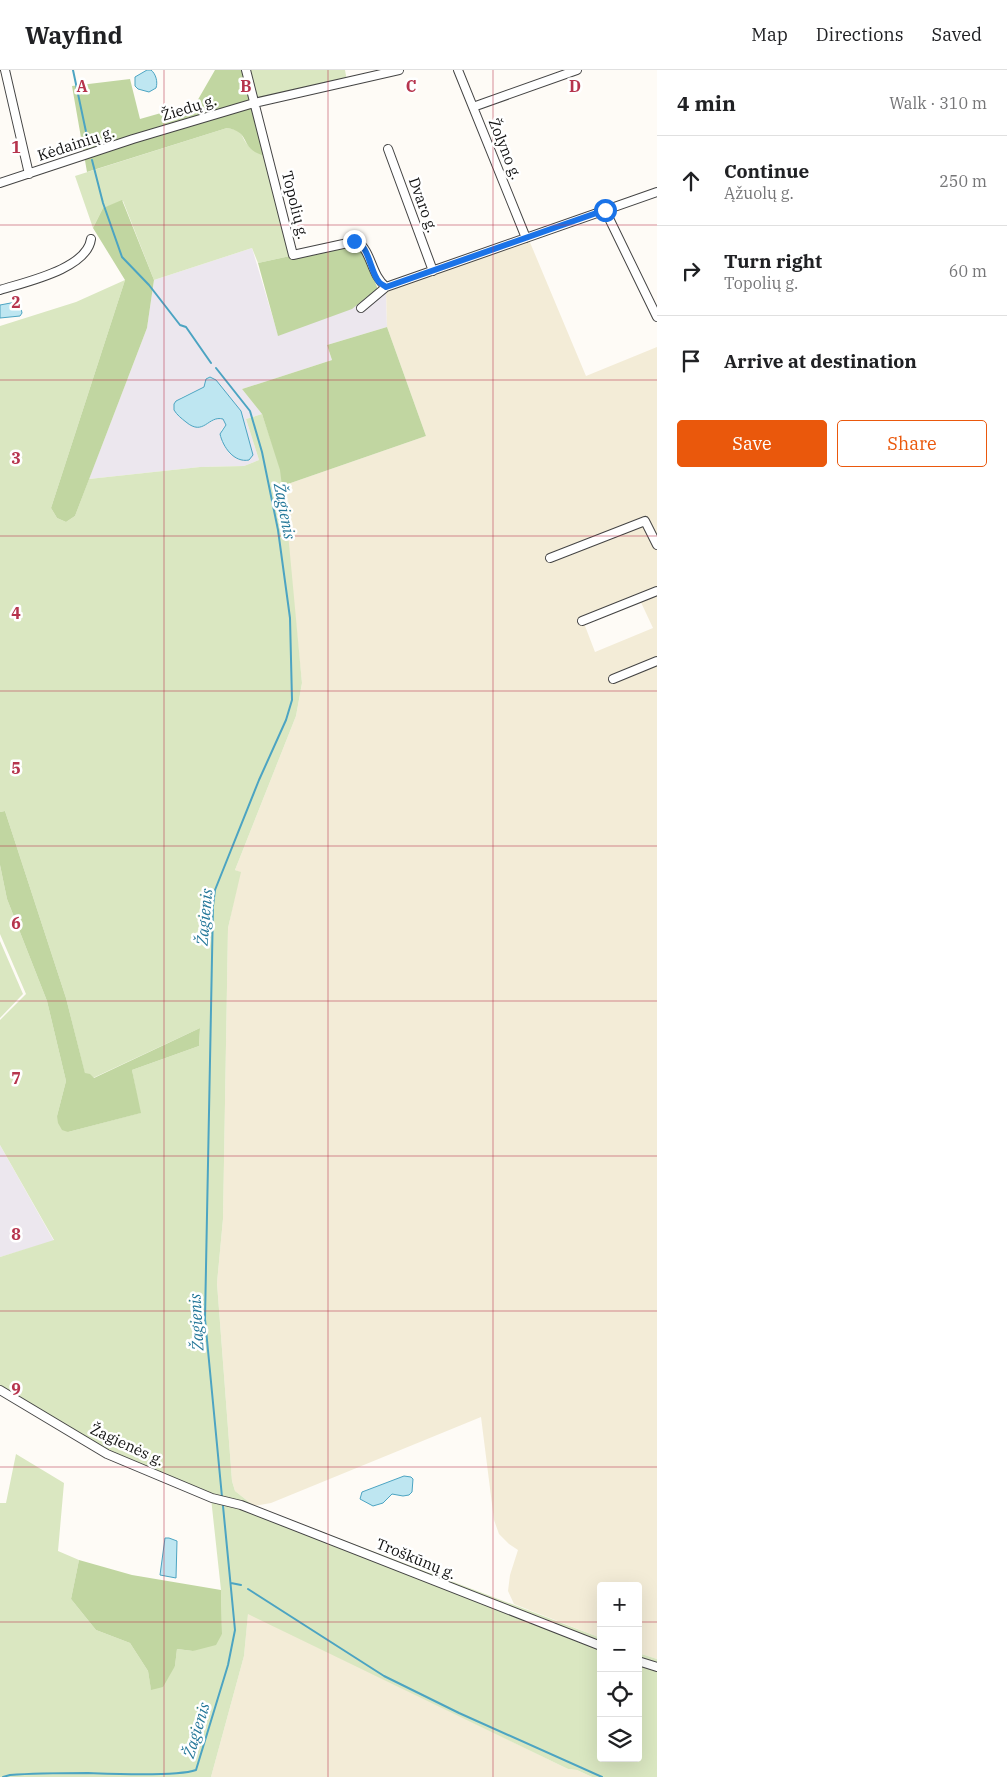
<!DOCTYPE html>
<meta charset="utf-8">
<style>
:root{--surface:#fff;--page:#f2f2f2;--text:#202124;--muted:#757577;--line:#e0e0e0;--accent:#ea580c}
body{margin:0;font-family:"IBM Plex Serif",serif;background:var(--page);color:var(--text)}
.controls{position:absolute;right:15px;bottom:15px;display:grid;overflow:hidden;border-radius:5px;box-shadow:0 5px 20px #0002}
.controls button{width:45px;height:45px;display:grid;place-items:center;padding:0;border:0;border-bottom:1px solid var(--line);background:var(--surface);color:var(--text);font:25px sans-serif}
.stop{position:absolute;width:15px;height:15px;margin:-11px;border:4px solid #1a73e8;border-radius:50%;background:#fff}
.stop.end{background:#1a73e8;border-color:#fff;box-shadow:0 1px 5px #0008}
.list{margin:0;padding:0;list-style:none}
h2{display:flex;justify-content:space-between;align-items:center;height:65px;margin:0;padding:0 20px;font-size:21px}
h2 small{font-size:16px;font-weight:400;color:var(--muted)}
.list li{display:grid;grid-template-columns:32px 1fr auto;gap:15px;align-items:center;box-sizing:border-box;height:90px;padding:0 20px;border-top:1px solid var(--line)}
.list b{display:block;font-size:19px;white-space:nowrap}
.list p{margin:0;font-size:16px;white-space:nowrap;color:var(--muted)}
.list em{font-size:16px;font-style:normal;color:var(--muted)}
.actions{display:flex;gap:10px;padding:15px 20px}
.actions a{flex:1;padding:11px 0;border:1px solid var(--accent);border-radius:5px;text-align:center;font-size:18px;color:var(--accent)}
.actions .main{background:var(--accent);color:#fff}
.icon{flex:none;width:28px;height:28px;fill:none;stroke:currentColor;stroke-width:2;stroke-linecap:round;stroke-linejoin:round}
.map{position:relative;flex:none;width:657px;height:1707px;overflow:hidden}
header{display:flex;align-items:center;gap:30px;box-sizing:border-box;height:70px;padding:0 25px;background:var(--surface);border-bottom:1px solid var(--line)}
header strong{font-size:24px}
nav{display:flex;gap:28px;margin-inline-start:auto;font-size:18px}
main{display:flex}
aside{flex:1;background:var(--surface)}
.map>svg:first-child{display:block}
.industrial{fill:#ece7ee;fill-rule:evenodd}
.farmland{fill:#f3ecd7;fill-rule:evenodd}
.green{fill:#dae7c1}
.forest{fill:#c1d6a1}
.water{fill:#bee6f1;stroke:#4ca4c2}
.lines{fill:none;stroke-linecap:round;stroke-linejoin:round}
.stream{stroke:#4ca4c2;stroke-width:2}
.minor-casing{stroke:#444;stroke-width:10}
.minor{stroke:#fff;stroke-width:8}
.route{stroke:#1a73e8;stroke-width:6}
.grid{fill:none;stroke:#b6344d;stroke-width:1;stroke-opacity:0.55}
.labels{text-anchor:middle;stroke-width:5;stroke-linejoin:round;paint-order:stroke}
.street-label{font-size:15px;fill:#111;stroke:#fff}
.water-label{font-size:16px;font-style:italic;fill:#247799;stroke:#fff}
.grid-label{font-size:16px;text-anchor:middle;font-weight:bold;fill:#b6344d;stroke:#fff;stroke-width:5;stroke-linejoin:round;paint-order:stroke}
</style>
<header>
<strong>Wayfind</strong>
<nav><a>Map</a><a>Directions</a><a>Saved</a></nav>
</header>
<main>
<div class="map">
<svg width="657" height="1707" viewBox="0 0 657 1707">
<rect width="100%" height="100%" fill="#fefbf6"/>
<path class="industrial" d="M252,178L278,265L361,233L368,226L386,218L387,257L327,275L332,290L242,319L262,344L246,349L259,390L244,396L200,397L89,409L147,258L154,210ZM210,307L216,310L241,341L240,390L229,383L221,360L226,355V351L223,349L217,348L202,357L180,328L204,317L206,309Z
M0,1075L54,1171L0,1187Z"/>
<path class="farmland" d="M529,170L586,306L657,277V1589L638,1583V1516H601V1568L514,1534L508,1521L510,1505L518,1480L509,1474L499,1464L494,1450L481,1347L271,1433L254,1436L235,1421L232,1411L217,1213L223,1149L228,858L240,802L235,800L296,646L302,613L282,416L426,366L387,257L386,218ZM638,526L653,558L595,582L582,548Z
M248,1543L568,1699L577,1700L592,1707H211L244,1586Z"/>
<path class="green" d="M248,0H345L347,11L254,33Z
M227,58C246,61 239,65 248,75C252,80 261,83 267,87L290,186L258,193L252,178L154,210L123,131L103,138L93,158L75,106Z
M125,210L51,438L57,448L66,452L75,446L89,409L200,397L244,396L259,390L246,349L262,344L281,400L288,463L302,613L296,646L235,800L241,802L228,858L223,1149L217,1213L232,1411L235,1421L254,1436L601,1568V1688H638V1583L657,1589V1707H592L577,1700L568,1699L248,1544L244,1586L211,1707H0V1433H6L16,1384L64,1413L58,1481L79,1490L71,1529L96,1560L130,1573L148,1601L151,1619L175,1596L177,1579L193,1581L222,1564L221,1520L211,1428L101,1379L0,1319V1187L54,1170L0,1075V950L26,924L0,864V795L7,829L47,931L66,1011L57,1046L68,1062L140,1043L132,1000L199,976L200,958L93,1008L85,1004L66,928L5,741L0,742V256L76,232Z
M0,871L23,924L0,948Z"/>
<path class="forest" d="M215,0H244L267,87C263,85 258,84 255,82C241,73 249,62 227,58L87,102L72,16L130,9L140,49L196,33Z
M122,130L154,210L147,258L75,446L66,452L57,448L51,438L125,210L93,158L103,138Z
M353,175L359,177L363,181L379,222L368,226L352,239L278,266L258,193L290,186L291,190Z
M387,257L426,366L282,416L280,400L262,344L242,319L332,290L327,275Z
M5,741L66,928L85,1003L90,1004L94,1008L200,958L199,976L132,1000L141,1043L68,1062L62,1060L58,1053L57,1046L66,1011L47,931L7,829L0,795V742Z
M79,1490L132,1505L221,1520L222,1564L216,1575L193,1581L177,1579L175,1596L163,1617L151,1620L148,1601L130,1573L96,1560L71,1529Z"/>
<path class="water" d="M147,0H151C156,4 158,12 156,18L149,22L138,19L135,16V7Z
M16,232L20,234L22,243L20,246L0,248V235Z
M210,307L216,310L241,341L253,385L249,390C234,393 223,377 220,364L226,355L223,349C208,345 204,367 186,352C181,348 177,345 174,340V334L176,331L204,317L206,309Z
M404,1406L411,1407L413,1409L412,1422L409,1425L403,1426L392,1424L383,1433L373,1436L360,1429L362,1422Z
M165,1468H169L177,1471L176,1508L160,1505Z"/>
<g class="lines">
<path class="stream" d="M73,0L89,76
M92,90L103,133L122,187L149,215L180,255L186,257L211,293
M216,298L250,341L262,382L278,460L290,548L292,630L286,650L259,710L215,820L213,836L205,1249L222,1427
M231,1513L241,1515
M248,1519L384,1606L459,1643L602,1707
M3,1707L10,1705C36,1703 62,1703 88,1703C114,1704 176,1707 196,1700L228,1595L235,1560L223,1436"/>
<g class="minor-casing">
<path id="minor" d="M5,0L29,104
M246,0L293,185L357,171C372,182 371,205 386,217
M458,0L526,168
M473,37L577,0
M388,79L433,201
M0,113L133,69L254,33L399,0
M605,140L657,247
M0,220C25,212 87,199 91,169
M361,238L386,217L657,122
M550,488L645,451L657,475
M582,551L657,521
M613,609L657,591
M0,1320L107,1384L212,1428L241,1435L601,1576
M638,1591L657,1597"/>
</g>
<use href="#minor" class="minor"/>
</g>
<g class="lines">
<path class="route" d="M354,171C369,173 370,202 379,212C381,214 383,215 386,217L605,140"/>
</g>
<path class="grid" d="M164,0V1707M328,0V1707M493,0V1707M0,155H657M0,310H657M0,466H657M0,621H657M0,776H657M0,931H657M0,1086H657M0,1241H657M0,1397H657M0,1552H601M638,1552H657"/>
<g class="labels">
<g class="street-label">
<text transform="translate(189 38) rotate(-17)" y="5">Žiedų g.</text>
<text transform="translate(76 74) rotate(-18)" y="5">Kėdainių g.</text>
<text transform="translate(505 79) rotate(68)" y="5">Žolyno g.</text>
<text transform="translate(295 135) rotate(76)" y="5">Topolių g.</text>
<text transform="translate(423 135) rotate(70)" y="5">Dvaro g.</text>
<text transform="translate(127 1375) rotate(25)" y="5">Žagienės g.</text>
<text transform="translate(416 1489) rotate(22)" y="5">Troškūnų g.</text>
</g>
<g class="water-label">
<text transform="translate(285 441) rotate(79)" y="6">Žagienis</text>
<text transform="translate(204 847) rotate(-85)" y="6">Žagienis</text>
<text transform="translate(196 1252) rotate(-93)" y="6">Žagienis</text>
<text transform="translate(196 1660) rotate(-73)" y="6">Žagienis</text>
</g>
</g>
<g class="grid-label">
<text x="82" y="22">A</text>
<text x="246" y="22">B</text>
<text x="411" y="22">C</text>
<text x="575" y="22">D</text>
<text x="16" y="83">1</text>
<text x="16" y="238">2</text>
<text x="16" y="394">3</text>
<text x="16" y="549">4</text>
<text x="16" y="704">5</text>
<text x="16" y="859">6</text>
<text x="16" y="1014">7</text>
<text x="16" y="1170">8</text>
<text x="16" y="1325">9</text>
</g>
</svg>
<div class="controls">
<button>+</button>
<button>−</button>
<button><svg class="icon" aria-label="locate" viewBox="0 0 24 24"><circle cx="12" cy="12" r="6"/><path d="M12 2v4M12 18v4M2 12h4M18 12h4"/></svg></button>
<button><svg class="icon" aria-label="layers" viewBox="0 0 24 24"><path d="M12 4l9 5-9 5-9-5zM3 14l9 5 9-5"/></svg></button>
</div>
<div class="stop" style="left:605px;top:140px"></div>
<div class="stop end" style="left:354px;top:171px"></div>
</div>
<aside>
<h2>4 min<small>Walk · 310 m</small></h2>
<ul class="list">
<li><svg class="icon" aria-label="ahead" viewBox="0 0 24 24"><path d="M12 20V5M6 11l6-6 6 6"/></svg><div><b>Continue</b><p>Ąžuolų g.</p></div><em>250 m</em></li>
<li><svg class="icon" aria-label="right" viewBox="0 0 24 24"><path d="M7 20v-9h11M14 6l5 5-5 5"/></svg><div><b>Turn right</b><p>Topolių g.</p></div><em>60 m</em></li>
<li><svg class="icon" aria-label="arrive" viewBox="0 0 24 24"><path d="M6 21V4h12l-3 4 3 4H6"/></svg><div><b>Arrive at destination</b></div></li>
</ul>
<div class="actions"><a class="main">Save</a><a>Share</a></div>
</aside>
</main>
